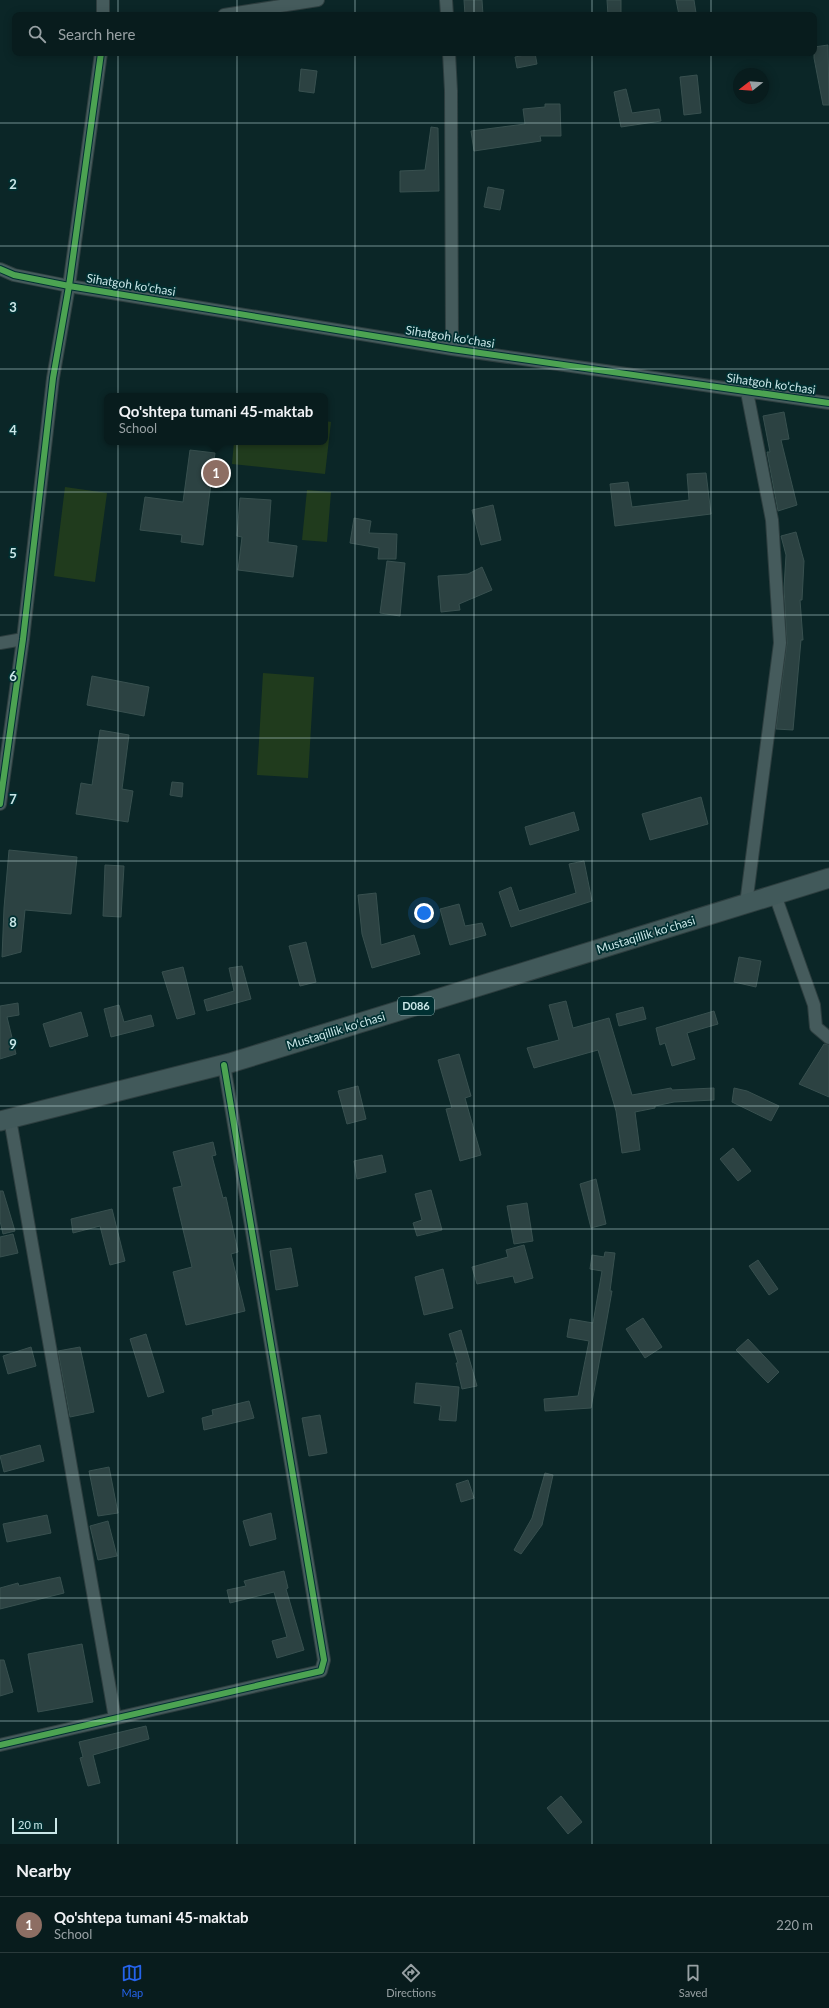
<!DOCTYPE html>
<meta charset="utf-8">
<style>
:root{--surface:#081c1d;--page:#112526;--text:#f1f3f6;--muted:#98a1a4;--line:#293a3b;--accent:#2563eb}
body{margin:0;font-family:Lato,sans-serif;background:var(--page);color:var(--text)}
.compass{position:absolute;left:733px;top:68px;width:36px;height:36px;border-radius:50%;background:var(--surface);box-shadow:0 2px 10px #0003;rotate:253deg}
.scale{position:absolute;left:12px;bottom:10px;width:45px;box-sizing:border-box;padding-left:4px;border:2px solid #cae7e8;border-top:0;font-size:11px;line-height:14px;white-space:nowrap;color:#cae7e8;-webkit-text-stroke:3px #003032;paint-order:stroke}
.you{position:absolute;left:424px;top:913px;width:14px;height:14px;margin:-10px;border:3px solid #fff;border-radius:50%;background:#1a73e8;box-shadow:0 0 0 6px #1a73e833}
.badge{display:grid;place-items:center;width:26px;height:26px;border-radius:50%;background:var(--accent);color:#fff;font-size:13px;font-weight:700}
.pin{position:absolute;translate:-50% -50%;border:2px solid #fff;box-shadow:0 1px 4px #0006}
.popup{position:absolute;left:104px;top:393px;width:224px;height:52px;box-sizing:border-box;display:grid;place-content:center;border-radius:8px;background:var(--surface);filter:drop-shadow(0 1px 3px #0005);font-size:13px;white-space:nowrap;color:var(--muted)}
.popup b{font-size:15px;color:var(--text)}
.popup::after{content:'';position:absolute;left:50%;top:100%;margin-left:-8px;border:8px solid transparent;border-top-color:var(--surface)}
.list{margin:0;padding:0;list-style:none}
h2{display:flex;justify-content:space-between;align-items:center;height:52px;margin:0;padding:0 16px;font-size:17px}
h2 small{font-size:13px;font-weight:400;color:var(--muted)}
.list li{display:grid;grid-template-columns:26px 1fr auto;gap:12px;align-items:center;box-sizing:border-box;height:56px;padding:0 16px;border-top:1px solid var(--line)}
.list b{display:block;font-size:15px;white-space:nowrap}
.list p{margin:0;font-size:13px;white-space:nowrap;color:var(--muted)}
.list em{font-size:13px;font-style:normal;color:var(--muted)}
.icon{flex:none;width:22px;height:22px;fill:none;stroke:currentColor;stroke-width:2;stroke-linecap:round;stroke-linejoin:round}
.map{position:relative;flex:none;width:829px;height:1844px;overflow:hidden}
.search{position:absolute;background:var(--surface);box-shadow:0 2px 10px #0003;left:12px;right:12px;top:12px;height:44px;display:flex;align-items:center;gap:10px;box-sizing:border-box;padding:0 14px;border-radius:8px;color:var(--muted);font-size:15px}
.sheet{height:108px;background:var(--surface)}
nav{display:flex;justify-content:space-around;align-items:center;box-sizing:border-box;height:56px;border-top:1px solid var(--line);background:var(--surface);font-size:11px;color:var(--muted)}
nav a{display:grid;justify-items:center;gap:2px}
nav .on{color:var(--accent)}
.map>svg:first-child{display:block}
.green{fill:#203b1d}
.building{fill:#2c4242;stroke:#38504f}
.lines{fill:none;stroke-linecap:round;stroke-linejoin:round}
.street-casing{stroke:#2d3e3f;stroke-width:14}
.primary-casing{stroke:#2d3e3f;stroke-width:21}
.street{stroke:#455b5c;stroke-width:12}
.primary{stroke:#41595a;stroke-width:19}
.cycleway-casing{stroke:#003032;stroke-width:8}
.cycleway{stroke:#4ca352;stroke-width:6}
.grid{fill:none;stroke:#cae7e8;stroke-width:1;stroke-opacity:0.55}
.labels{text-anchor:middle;stroke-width:3.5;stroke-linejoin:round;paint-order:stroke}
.shield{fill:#003032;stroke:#8db0b1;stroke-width:1}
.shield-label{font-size:11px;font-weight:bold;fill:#cae7e8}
.street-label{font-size:12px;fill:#cae7e8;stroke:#003032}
.grid-label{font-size:13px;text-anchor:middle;font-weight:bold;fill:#cae7e8;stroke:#003032;stroke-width:3.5;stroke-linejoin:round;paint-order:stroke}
</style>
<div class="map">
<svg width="829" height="1844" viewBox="0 0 829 1844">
<rect width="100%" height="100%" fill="#0b2627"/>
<path class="green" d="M325,421L331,422L325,474L232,464L234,442H325Z
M65,487L107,493L95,582L54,576Z
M307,490L331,492L327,542L302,540Z
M263,673L314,677L308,778L257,775Z"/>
<path class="building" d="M464,0H482L483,15H465Z
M607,0H621V15H608Z
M676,0H694L696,13L679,15Z
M828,45L829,105H823L814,58V47Z
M535,53L537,64L517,68L515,57Z
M301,69L317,71L314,93L299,91Z
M697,75L701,113L684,115L680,77Z
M626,89L632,113L659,109L661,121L621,127L614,92Z
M545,104H560L561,136H540L541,141L474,151L471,131L525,124L523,109L545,107Z
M431,127L438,128L439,191L400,192V171L425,170Z
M488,187L504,190L500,210L484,207Z
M784,412L789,439L781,440L797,505L778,511L767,452H770L763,416Z
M190,450L215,453L203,545L181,542L182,535L140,530L145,497L183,502Z
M706,473L711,514L615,526L610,484L628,482L632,507L689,500L687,474Z
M240,498L271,500L268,542L297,546L293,577L238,570L242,537L237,536Z
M493,505L501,540L481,545L472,510Z
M354,518L371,521L369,533L397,534L396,559H378L379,548L350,543Z
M796,532L804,561L802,600H800L803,640H801L793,730L776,729L787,643L784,588L786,555L781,536Z
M387,561L405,563L400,616L380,613Z
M482,567L492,590L459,604L460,610L441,612L438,576L468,574Z
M92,676L149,687L144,716L87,705Z
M100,730L129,735L122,789L133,791L128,822L76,814L81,783L92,785Z
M172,782L183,783L182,797L170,795Z
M701,797L708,824L650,840L642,814Z
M574,812L579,830L530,845L525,827Z
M9,850L77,857L71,914L25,910L21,952L2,957L4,908Z
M584,861L592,901L511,927L499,892L511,887L519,911L576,893L569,864Z
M105,865L124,866L121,917L103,916Z
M376,893L381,945L414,935L420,954L372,968L362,934L358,895Z
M459,904L465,926L482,923L486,935L450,945L440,909Z
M306,942L316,982L300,986L289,946Z
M739,957L761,961L756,987L734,982Z
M242,966L251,999L207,1011L204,1000L234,991L229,968Z
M183,967L195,1014L177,1019L162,972Z
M566,1001L573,1028L609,1018L632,1095L671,1088L672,1090L714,1088V1100L674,1102L655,1106V1108L635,1112L640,1150L622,1153L616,1111L598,1050L534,1068L527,1048L559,1040L549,1005Z
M18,1003L19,1015L7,1017L16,1054L0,1059V1006Z
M119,1005L124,1022L151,1015L154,1026L111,1037L104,1009Z
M643,1007L646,1019L619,1026L616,1014Z
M714,1011L718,1024L687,1033L695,1059L672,1066L665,1043L660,1045L656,1028Z
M81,1012L88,1036L50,1047L43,1024Z
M824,1044L829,1045V1097L799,1084Z
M459,1054L471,1096L465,1098L481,1155L460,1161L446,1109L452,1108L438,1060Z
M358,1086L366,1119L347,1124L338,1091Z
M734,1088L747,1091L779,1106L771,1121L732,1102Z
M213,1142L216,1155L212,1156L223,1198L226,1197L238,1252L231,1254L245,1311L186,1325L173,1272L192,1267L173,1188L182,1186L173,1152Z
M733,1148L751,1171L738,1181L720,1159Z
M382,1155L386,1172L357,1179L354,1161Z
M596,1179L606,1224L591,1228L580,1184Z
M431,1190L442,1230L417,1236L413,1223L422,1220L415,1194Z
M0,1191H3L15,1231L3,1234L0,1221Z
M527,1203L533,1241L514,1244L507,1206Z
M112,1209L125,1261L110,1265L100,1226L73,1233L71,1219Z
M13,1234L18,1253L0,1257V1237Z
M524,1245L533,1278L515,1283L513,1276L477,1284L472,1267L508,1257L506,1250Z
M291,1248L298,1286L276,1290L270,1251Z
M605,1252L615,1253L610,1291H612L591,1408L545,1411L544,1399L578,1396L589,1341L567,1337L570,1319L593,1323L602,1271L590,1269L592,1255L604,1257Z
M758,1260L778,1289L769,1295L749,1266Z
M443,1269L453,1308L424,1315L415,1277Z
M643,1318L662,1347L645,1358L626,1329Z
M461,1330L477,1386L462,1389L456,1363H458L449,1334Z
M146,1334L164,1392L148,1397L130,1339Z
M748,1339L779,1372L768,1383L736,1350Z
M31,1347L36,1366L8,1374L3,1356Z
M80,1347L94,1412L70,1417L58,1351Z
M416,1383L459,1387L456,1421L439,1420L441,1406L414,1403Z
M249,1401L254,1418L204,1430L202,1418L213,1415L212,1410Z
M320,1415L327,1453L309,1456L302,1418Z
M40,1445L44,1461L4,1472L0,1456Z
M109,1467L118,1513L98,1516L89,1471Z
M545,1473L553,1475L542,1525L521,1554L514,1550L532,1518Z
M468,1480L474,1498L461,1502L456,1484Z
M271,1513L276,1539L250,1546L243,1521Z
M47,1515L51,1533L7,1542L3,1524Z
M108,1521L117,1556L98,1560L90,1526Z
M284,1571L288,1588L286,1589L304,1650L277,1658L272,1641L287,1637L274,1592L230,1603L227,1590L246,1586L244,1581Z
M60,1577L64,1593L0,1609V1588L18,1583L19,1586Z
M82,1644L93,1702L38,1712L28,1654Z
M0,1660H4L13,1692L0,1696Z
M146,1726L149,1739L93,1755L100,1783L88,1786L80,1758L83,1757L79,1742Z
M561,1796L582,1822L568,1834L547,1808Z"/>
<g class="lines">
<g class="street-casing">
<path id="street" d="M446,0L447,15
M103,15V0
M224,15L318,0
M449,53L451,91L452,349
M0,269L14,275L69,286L452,349L829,403
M0,643L23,639
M0,804L23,639L53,378L69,286L101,53
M775,895L814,1005L816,1027L829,1038
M746,904L780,643L772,520L747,392
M10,1119L115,1718
M0,1745L321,1671L324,1660L224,1065"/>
</g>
<g class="primary-casing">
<path id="primary" d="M0,1121L230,1063L829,878"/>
</g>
<use href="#street" class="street"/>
<use href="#primary" class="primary"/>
<g class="cycleway-casing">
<path id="cycleway" d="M0,269L14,275L69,286L452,349L829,403
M0,804L23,639L53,378L69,286L101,53
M0,1745L321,1671L324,1660L224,1065"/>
</g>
<use href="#cycleway" class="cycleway"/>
</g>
<path class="grid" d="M118,0V15M237,0V15M355,0V15M474,0V15M592,0V15M711,0V15M118,53V1844M237,53V1844M355,53V1844M474,53V1844M592,53V1844M711,53V1844M0,123H829M0,246H829M0,369H829M0,492H829M0,615H829M0,738H829M0,861H829M0,983H829M0,1106H829M0,1229H829M0,1352H829M0,1475H829M0,1598H829M0,1721H829"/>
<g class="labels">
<rect class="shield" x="398" y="997" width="36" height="18" rx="3"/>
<g class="shield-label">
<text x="416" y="1010">D086</text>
</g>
<g class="street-label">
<text transform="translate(131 285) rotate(9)" y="4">Sihatgoh ko'chasi</text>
<text transform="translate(450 337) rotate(9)" y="4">Sihatgoh ko'chasi</text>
<text transform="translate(771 384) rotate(8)" y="4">Sihatgoh ko'chasi</text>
<text transform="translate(646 935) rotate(-17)" y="4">Mustaqillik koʻchasi</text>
<text transform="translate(336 1031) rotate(-17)" y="4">Mustaqillik koʻchasi</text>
</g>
</g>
<g class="grid-label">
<text x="13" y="189">2</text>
<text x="13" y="312">3</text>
<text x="13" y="435">4</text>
<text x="13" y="558">5</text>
<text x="13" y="681">6</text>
<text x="13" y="804">7</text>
<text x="13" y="927">8</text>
<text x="13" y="1049">9</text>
</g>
</svg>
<svg class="compass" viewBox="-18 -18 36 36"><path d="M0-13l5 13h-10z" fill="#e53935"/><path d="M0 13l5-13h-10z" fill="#98a1a4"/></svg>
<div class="scale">20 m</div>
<div class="you"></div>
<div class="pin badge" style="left:216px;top:473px;background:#8d6e63">1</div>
<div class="popup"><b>Qo'shtepa tumani 45-maktab</b>School</div>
<div class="search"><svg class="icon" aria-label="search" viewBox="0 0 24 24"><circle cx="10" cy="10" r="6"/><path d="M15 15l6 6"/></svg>Search here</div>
</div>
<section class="sheet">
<h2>Nearby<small></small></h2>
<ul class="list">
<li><span class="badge" style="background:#8d6e63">1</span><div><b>Qo'shtepa tumani 45-maktab</b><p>School</p></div><em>220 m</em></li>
</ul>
</section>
<nav>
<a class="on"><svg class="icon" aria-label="map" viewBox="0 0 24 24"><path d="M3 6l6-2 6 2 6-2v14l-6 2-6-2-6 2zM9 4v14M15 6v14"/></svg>Map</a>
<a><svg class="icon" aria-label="directions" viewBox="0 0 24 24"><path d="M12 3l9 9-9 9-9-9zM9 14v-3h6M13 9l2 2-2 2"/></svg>Directions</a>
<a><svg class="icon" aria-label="saved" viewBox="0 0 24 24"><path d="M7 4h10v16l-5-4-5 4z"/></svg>Saved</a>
</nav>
